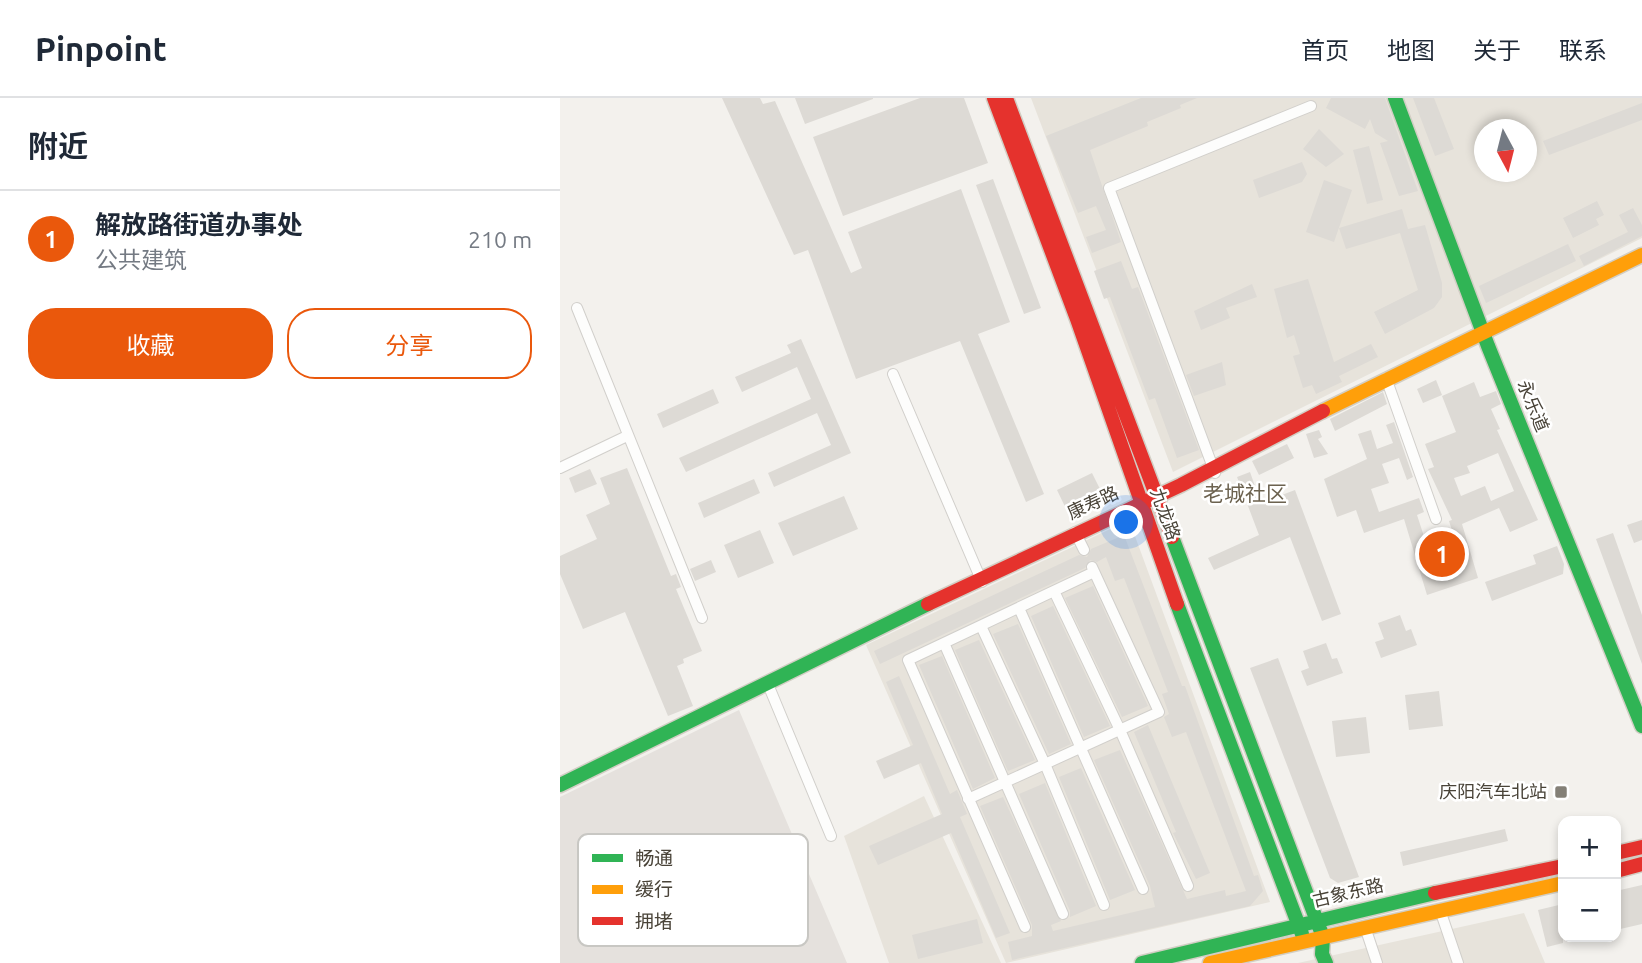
<!DOCTYPE html>
<html lang="zh">
<meta charset="utf-8">
<style>
:root{--surface:#fff;--page:#f6f6f7;--text:#1f2937;--muted:#747a83;--line:#e0e1e3;--accent:#ea580c}
body{margin:0;font-family:Ubuntu,"Noto Sans SC",sans-serif;background:var(--page);color:var(--text)}
.controls{position:absolute;right:21px;bottom:21px;display:grid;overflow:hidden;border-radius:14px;box-shadow:0 4px 10px #0003}
.controls button{width:63px;height:63px;display:grid;place-items:center;padding:0;border:0;border-bottom:2px solid var(--line);background:var(--surface);color:var(--text);font:35px sans-serif}
.compass{position:absolute;left:914px;top:21px;width:63px;height:63px;border-radius:50%;background:var(--surface);box-shadow:0 4px 10px #0003;rotate:173deg}
.you{position:absolute;left:567px;top:425px;width:24px;height:24px;margin:-18px;border:5px solid #fff;border-radius:50%;background:#1a73e8;box-shadow:0 0 0 10px #1a73e833}
.badge{display:grid;place-items:center;width:46px;height:46px;border-radius:50%;background:var(--accent);color:#fff;font-size:23px;font-weight:700}
.pin{position:absolute;translate:-50% -50%;border:4px solid #fff;box-shadow:0 2px 7px #0006}
.list{margin:0;padding:0;list-style:none}
h2{display:flex;justify-content:space-between;align-items:center;height:91px;margin:0;padding:0 28px;font-size:30px}
h2 small{font-size:23px;font-weight:400;color:var(--muted)}
.list li{display:grid;grid-template-columns:46px 1fr auto;gap:21px;align-items:center;box-sizing:border-box;height:98px;padding:0 28px;border-top:2px solid var(--line)}
.list b{display:block;font-size:26px;white-space:nowrap}
.list p{margin:0;font-size:23px;white-space:nowrap;color:var(--muted)}
.list em{font-size:23px;font-style:normal;color:var(--muted)}
.actions{display:flex;gap:14px;padding:21px 28px}
.actions a{flex:1;padding:16px 0;border:2px solid var(--accent);border-radius:28px;text-align:center;font-size:24px;color:var(--accent)}
.actions .main{background:var(--accent);color:#fff}
.map{position:relative;flex:none;width:1082px;height:865px;overflow:hidden}
header{display:flex;align-items:center;gap:42px;box-sizing:border-box;height:98px;padding:0 35px;background:var(--surface);border-bottom:2px solid var(--line)}
header strong{font-size:33px}
nav{display:flex;gap:38px;margin-inline-start:auto;font-size:24px}
main{display:flex}
aside{flex:1;background:var(--surface)}
.map>svg:first-child{display:block}
.residential{fill:#e7e3db;fill-rule:evenodd}
.industrial{fill:#e5e1dd}
.building{fill:#dddad5;fill-rule:evenodd}
.lines{fill:none;stroke-linecap:round;stroke-linejoin:round}
.street-casing{stroke:#d1cfcb;stroke-width:12}
.fast-casing{stroke:#d2cec4;stroke-width:17}
.slow-casing{stroke:#d2cec4;stroke-width:17}
.jam-casing{stroke:#d2cec4;stroke-width:17}
.street{stroke:#fdfdfc;stroke-width:10}
.fast{stroke:#30b455;stroke-width:14}
.slow{stroke:#ff9f0a;stroke-width:14}
.jam{stroke:#e5322d;stroke-width:14}
.poi-dot{fill:#848077;stroke:#fff;stroke-width:2.5}
.labels{text-anchor:middle;stroke-width:5;stroke-linejoin:round;paint-order:stroke}
.street-label{font-size:18px;fill:#494338;stroke:#fff}
.poi-label{font-size:18px;fill:#494338;stroke:#fff;text-anchor:end}
.quarter-label{font-size:21px;fill:#6c624f;stroke:#fff}
.key{fill:#fff;stroke:#c8c7c3;stroke-width:2}
.key-label{font-size:19px;fill:#494338}
</style>
<header>
<strong>Pinpoint</strong>
<nav><a>首页</a><a>地图</a><a>关于</a><a>联系</a></nav>
</header>
<main>
<aside>
<h2>附近<small></small></h2>
<ul class="list">
<li><span class="badge">1</span><div><b>解放路街道办事处</b><p>公共建筑</p></div><em>210 m</em></li>
</ul>
<div class="actions"><a class="main">收藏</a><a>分享</a></div>
</aside>
<div class="map">
<svg width="1082" height="865" viewBox="0 0 1082 865">
<rect width="100%" height="100%" fill="#f3f1ed"/>
<path class="residential" d="M471,0H1082V140L613,374ZM925,32H967V74H925Z
M569,422L710,804L446,865L306,547Z
M364,698L441,865H329L284,738Z
M964,815L985,865H738Z"/>
<path class="industrial" d="M179,612L287,865H0V699Z"/>
<path class="building" d="M162,0H200L203,6L215,3L291,175L302,170L288,134L401,91L450,224L418,236L484,396L466,404L400,243L296,281L248,152L234,157Z
M235,0H313V1L245,26Z
M360,0H404L428,65L283,118L253,39Z
M581,0H637L620,7L621,10L587,24L588,28L530,52L561,144L532,155L526,139L546,132L536,108L518,115L486,38Z
M771,0H825L858,93L839,98L820,45L828,43L815,35L810,21L805,31L766,10Z
M853,0H874L894,51L875,58Z
M1082,5V22L989,57L983,43Z
M759,31L784,56L766,69L743,51Z
M809,48L823,102L807,106L793,52Z
M742,64L747,76L742,84L699,100L693,82Z
M433,81L481,210L464,216L416,87Z
M764,82L792,92L774,144L746,134Z
M1037,103L1044,117L1036,121L1039,127L1013,140L1003,120Z
M1073,110L1082,127V138L1024,168L1019,158L1068,134L1059,117Z
M842,111L848,131L865,127L882,185V199L874,210L825,236L814,214L858,192L840,135L786,151L779,130Z
M1008,146L1016,163L926,205L919,188Z
M561,163L572,191L578,189L639,352L617,360L595,300L589,302L550,199L544,201L534,173Z
M748,181L774,264L811,246L818,259L779,278L782,284L756,296L752,287L743,290L733,258L740,256L734,237L727,240L714,191Z
M692,186L697,199L666,210L670,220L641,232L634,213Z
M241,241L291,355L214,389L208,375L271,347L257,315L126,374L119,360L251,301L237,269L182,294L175,279L231,255L227,247Z
M662,264L666,287L634,298L626,277Z
M876,282L882,297L863,305L857,291Z
M914,284L920,299L936,293L941,306L931,311L940,331L937,332L978,422L950,434L939,410L902,426L918,480L867,497L844,421L804,435L796,412L777,419L764,381L807,361L798,336L811,332L817,351L833,345L826,327L834,324L853,379L847,382L839,360L822,366L829,385L811,391L819,414L859,400L864,414L857,417L876,475L903,466L889,423L892,422L868,371L874,369L865,346L896,334L882,298ZM938,355L954,393L931,403L925,388L901,398L894,380L910,375L907,368Z
M153,291L159,305L103,330L97,316Z
M823,294L827,306L775,333L770,321Z
M759,332L762,339L758,341L768,356L754,360L746,336Z
M727,346L734,360L699,377L692,363Z
M67,370L111,478L116,476L121,489L116,491L142,553L123,561L124,565L117,568L133,608L108,618L65,514L23,531L0,476V458L37,441L26,417L50,406L40,380Z
M30,371L37,386L15,395L9,380Z
M690,374L701,405L735,392L781,516L762,523L730,439L654,472L648,460L699,437L677,379Z
M532,375L545,401L510,419L497,392Z
M194,381L200,395L144,420L138,405Z
M284,398L298,431L233,458L218,425Z
M1082,422V442L1074,445L1067,427Z
M200,432L214,465L178,480L164,447Z
M1053,435L1082,517V566L1036,441Z
M564,437L622,588H625L694,778L698,777L703,793L690,808L452,862L448,844L472,838V827L420,708L443,699L501,823L491,827L493,833L595,809L590,788L534,662L560,652L627,801L665,792L666,798L686,793L626,634L612,639L604,619L609,616L602,596L608,594L564,480L555,483L546,459L537,464L530,462L525,470L320,566L314,553L519,457L527,459L531,451Z
M997,448L1004,466L1003,476L932,503L925,484L976,466L973,457Z
M151,462L156,474L135,483L130,471Z
M533,488L588,608L562,619L505,500Z
M493,508L550,628L524,639L471,518Z
M840,517L846,533L851,531L857,547L821,560L815,544L824,541L818,525Z
M458,526L511,646L489,656L433,536Z
M419,542L475,662L448,673L395,552Z
M766,545L772,561L777,560L783,575L747,588L741,573L749,570L743,553Z
M382,558L435,680L413,691L359,567Z
M718,560L799,779L778,785L770,780L690,570Z
M339,578L390,696L397,692L407,716L400,719L450,835L436,840L391,735L318,767L309,748L382,716L361,665L324,681L316,663L353,647L326,584Z
M879,593L883,628L849,632L845,597Z
M806,619L810,655L776,659L772,623Z
M588,627L650,775L636,781L613,735L616,734L574,634Z
M521,670L575,792L550,802L499,679Z
M485,685L536,808L510,819V813L459,696Z
M945,731L948,743L843,768L840,754Z
M1082,787V826L1056,832V793Z
M1003,806V845L987,849L978,812Z
M417,821L423,845L358,861L352,837Z"/>
<g class="lines">
<g class="street-casing">
<path id="street" d="M17,210L142,520
M333,276L422,484
M826,280L876,421
M0,370L67,338
M655,375L549,90L751,8
M515,434L524,452
M494,493L560,632L628,788
M459,510L583,791
M421,528L485,666L544,807
M384,545L503,816
M207,584L271,738
M408,701L599,614L532,469
M880,812L898,865
M465,829L348,562L534,474
M805,829L817,865"/>
</g>
<g class="fast-casing">
<path id="fast" d="M835,0L928,248L1082,628
M612,439L763,839L762,856L766,865
M617,506L742,836
M0,687L368,506
M582,865L875,795"/>
</g>
<g class="slow-casing">
<path id="slow" d="M763,313L1082,157
M650,865L1003,785"/>
</g>
<g class="jam-casing">
<path id="jam" d="M434,0L517,221L617,506
M446,0L612,439
M368,506L621,387L763,313
M1056,755L1082,749
M1056,773L1082,766
M875,795L1003,768"/>
</g>
<use href="#street" class="street"/>
<use href="#fast" class="fast"/>
<use href="#slow" class="slow"/>
<use href="#jam" class="jam"/>
</g>
<rect class="poi-dot" x="994" y="687" width="14" height="14" rx="3.5"/>
<g class="labels">
<g class="street-label">
<text transform="translate(973 308) rotate(68)" y="6">永乐道</text>
<text transform="translate(533 405) rotate(-25)" y="6">康寿路</text>
<text transform="translate(605 416) rotate(70)" y="6">九龙路</text>
<text transform="translate(788 795) rotate(-13)" y="6">古象东路</text>
</g>
<g class="poi-label">
<text x="987" y="700">庆阳汽车北站</text>
</g>
<g class="quarter-label">
<text x="685" y="403">老城社区</text>
</g>
</g>
<rect x="18" y="736" width="230" height="112" rx="10" class="key"/>
<rect x="32" y="756" width="31" height="8" fill="#30b455"/>
<rect x="32" y="787" width="31" height="9" fill="#ff9f0a"/>
<rect x="32" y="819" width="31" height="8" fill="#e5322d"/>
<g class="key-label">
<text x="75" y="767">畅通</text>
<text x="75" y="798">缓行</text>
<text x="75" y="830">拥堵</text>
</g>
</svg>
<div class="controls">
<button>+</button>
<button>−</button>
</div>
<svg class="compass" viewBox="-18 -18 36 36"><path d="M0-13l5 13h-10z" fill="#e53935"/><path d="M0 13l5-13h-10z" fill="#747a83"/></svg>
<div class="you"></div>
<div class="pin badge" style="left:882px;top:456px">1</div>
</div>
</main>
